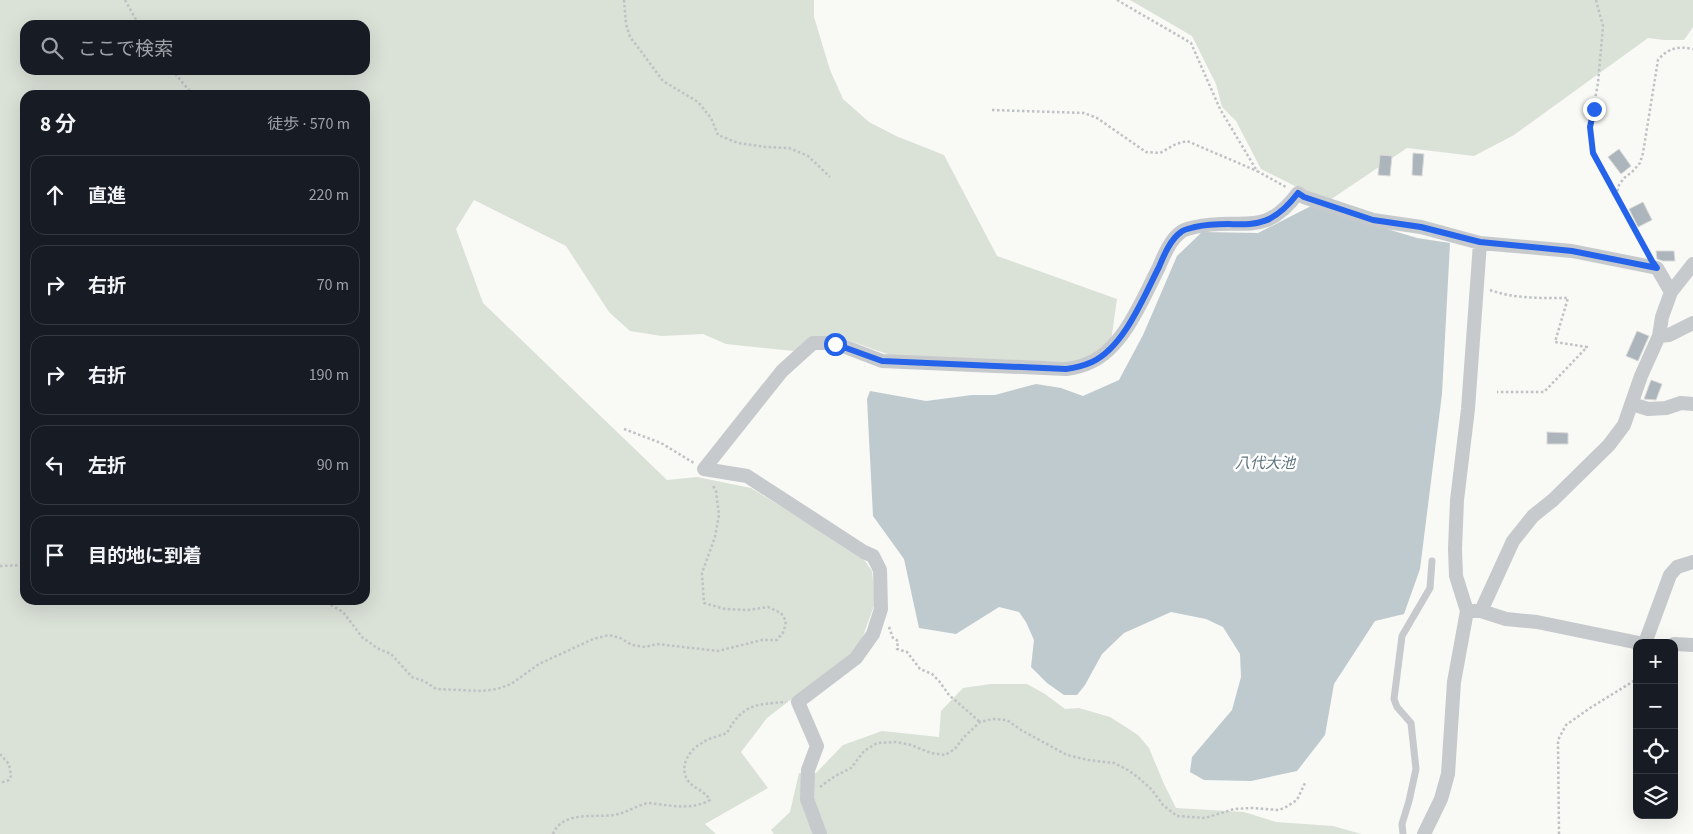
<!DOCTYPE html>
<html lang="ja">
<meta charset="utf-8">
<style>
:root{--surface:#171b24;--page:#20242c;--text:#f1f3f6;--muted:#9ea1a6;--line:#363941}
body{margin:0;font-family:"Source Sans 3","Noto Sans JP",sans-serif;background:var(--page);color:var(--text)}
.controls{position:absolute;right:15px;bottom:15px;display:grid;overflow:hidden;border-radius:10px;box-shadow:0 5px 20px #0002}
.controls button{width:45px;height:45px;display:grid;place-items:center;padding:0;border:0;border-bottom:1px solid var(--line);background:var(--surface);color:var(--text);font:25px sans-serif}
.stop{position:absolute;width:15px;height:15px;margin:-11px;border:4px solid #2563eb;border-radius:50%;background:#fff}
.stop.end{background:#2563eb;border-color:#fff;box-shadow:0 1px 5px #0008}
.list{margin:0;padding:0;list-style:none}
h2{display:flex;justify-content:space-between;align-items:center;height:65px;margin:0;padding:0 20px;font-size:21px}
h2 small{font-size:16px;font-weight:400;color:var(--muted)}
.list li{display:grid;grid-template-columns:32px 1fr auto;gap:15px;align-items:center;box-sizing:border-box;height:80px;margin:0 10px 10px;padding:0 10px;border:1px solid var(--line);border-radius:15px}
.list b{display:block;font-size:19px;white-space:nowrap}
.list em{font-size:16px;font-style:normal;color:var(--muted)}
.icon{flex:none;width:28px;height:28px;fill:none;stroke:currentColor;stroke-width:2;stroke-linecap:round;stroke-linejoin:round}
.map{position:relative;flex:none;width:1693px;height:834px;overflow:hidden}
.search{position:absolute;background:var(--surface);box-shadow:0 5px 20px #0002;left:20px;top:20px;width:350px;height:55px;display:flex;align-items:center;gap:12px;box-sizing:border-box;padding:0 18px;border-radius:15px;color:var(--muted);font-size:19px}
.panel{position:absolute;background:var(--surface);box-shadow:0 5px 20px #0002;left:20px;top:90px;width:350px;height:515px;border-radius:15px}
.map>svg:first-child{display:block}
.green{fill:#dae1d7;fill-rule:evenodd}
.water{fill:#bfcace}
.building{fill:#acb5bb;stroke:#dadad8}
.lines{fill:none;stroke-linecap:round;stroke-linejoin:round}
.path{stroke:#bfc2c4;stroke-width:2.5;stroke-dasharray:2.5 2.5;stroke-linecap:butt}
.lane{stroke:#c6cacd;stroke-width:7}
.street{stroke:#c6cacd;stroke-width:14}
.route{stroke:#2563eb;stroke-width:6}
.labels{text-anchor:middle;stroke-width:5;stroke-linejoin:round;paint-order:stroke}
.water-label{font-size:15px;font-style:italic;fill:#5e747c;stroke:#fff}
</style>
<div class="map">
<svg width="1693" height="834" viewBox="0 0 1693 834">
<rect width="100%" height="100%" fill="#f9f9f6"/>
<path class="green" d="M0,0H814V17L830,70L843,99L869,122L896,136L944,155L997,256L1117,299L1111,341L1089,360L1067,362L893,356L844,339L794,351L726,344L703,334L662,336L630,331L609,312L566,246L474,200L456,229L483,303L667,480L697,477L751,488L862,557L872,571L875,603L859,647L767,718L741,752L768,788L705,824L716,834H0ZM25,25H365V70H25ZM25,95H365V600H25Z
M1130,0H1693V27L1684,40H1664L1648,38L1514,135L1474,156L1407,148L1330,200L1295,186L1261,169L1236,121L1222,107L1216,84L1192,36Z
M991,684H1027L1045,694L1065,709L1079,708L1110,717L1138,735L1149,748L1164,784L1176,808L1244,812L1276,822L1333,826L1361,834H774L771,830L790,812L799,773H816L843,745L882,731L939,737L941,711L963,688Z"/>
<path class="water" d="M1311,206L1417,238L1450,243L1442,394L1420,569L1404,614L1375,621L1334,684L1325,735L1297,771L1251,781L1204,780L1190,772L1192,757L1232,710L1241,677L1240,654L1223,627L1206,619L1171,612L1124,633L1102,654L1085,685L1077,695H1064L1047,683L1031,667L1034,640L1026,622L1019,612L999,607L956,634L919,628L904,559L873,516L867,399L870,391L926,401L972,395H995L1036,384L1061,388L1083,396L1119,380L1143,335L1177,256L1202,232L1258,233Z"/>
<path class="building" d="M1619,149L1631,166L1621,174L1608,157Z
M1413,153L1424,154L1422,176L1412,175Z
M1380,155L1392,156L1390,176L1378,175Z
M1643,202L1652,220L1638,227L1629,209Z
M1656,251H1674L1675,261H1663L1657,259Z
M1637,331L1649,336L1638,361L1626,356Z
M1651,380L1662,384L1656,400L1644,399Z
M1547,432L1568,433V444H1547Z"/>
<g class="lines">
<path class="path" d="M125,0L139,25
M624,0L626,24L630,37L637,46L663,81L698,102L711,118L718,135L738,143L766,147L789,148L808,156L830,177
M1117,0L1191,43L1220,109L1257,171L1286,187
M1596,0L1603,26L1598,83L1590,127L1593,153L1647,253
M172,70L193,95
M992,110L1084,113L1097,118L1146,152L1160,153L1176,144L1187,141L1257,171
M1616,196L1619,185L1624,178L1632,172L1640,163L1643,153L1658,60C1668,48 1678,46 1693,49
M1490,290C1514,299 1542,298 1568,298L1555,342L1587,347L1544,392H1497
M624,429L661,443L694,463
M0,566L25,565
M322,600L343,612L362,637L377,648L391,654L412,677L424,681L436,689L482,691L497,689L511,684L539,664L593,639L609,635L620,638L632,645L645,647L657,644L718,651L762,640H777L784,631L786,621L781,613L768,607L748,610L725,609L704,603L702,573L715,537L719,515L716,491L712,484
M889,627L893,638L898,641L897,649L907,652L920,669L932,674L939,681L949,695L980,722
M0,754L9,764L11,776L9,780L0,783
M820,787L835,776L851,768L864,751L877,743L896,742L911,745L931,753L945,755L955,749L964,737L980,722L993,719L1007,720L1021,730L1067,755L1088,760L1114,763L1128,770L1139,778L1152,790L1163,805L1177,816L1205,818L1234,809L1252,808L1279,810L1286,807L1297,800L1305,783
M553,834C563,809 598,819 619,814C629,811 638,805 648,803C669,805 691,811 710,800C705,791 695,789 689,782C678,769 688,750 702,743C709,738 719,736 727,733C742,704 757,704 786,702
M1559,834L1558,740L1566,725L1590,708L1637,679"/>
<path class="lane" d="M1403,834L1402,824L1409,801L1416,769L1411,723L1397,707L1394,699L1402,636L1430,588L1432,561"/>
<path class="street" d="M1671,292L1693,264
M1659,336L1669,335L1693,323
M1632,404L1648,409L1666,408L1681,403L1693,404
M1473,611H1481L1506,619L1537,622L1639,643
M1645,643L1670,575L1677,567L1693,562
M1674,644L1693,645
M820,834L807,799L808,770L817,746L798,702L856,658L873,634L881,609L880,570L873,556L864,552L747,476L704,469L782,371L813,343H835L882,361L1066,369C1074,368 1083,366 1091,362C1124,347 1143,298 1159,267C1164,255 1170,240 1181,232C1184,229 1191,228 1195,227C1242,216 1263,240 1298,193L1304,197L1373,220L1421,227L1480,243L1572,251L1657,268L1671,292L1662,317L1659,336L1641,376L1624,425L1609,445L1553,500L1533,516L1513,541L1481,611
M1424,834L1441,799L1448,774L1454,682L1467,611L1456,576L1455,549L1457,500L1468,409L1480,243"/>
</g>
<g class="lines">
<path class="route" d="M835,344L882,361L1066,369C1074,368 1083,366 1092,362C1124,347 1143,298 1159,267C1164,255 1170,240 1181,232C1184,229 1191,228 1195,227C1242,217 1262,240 1298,193L1304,197L1373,220L1421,227L1480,242L1572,251L1657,268L1652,261L1593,153L1590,127L1594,109"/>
</g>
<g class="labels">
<g class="water-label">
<text x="1265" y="468">八代大池</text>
</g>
</g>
</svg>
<div class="controls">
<button>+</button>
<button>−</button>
<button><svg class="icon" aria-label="locate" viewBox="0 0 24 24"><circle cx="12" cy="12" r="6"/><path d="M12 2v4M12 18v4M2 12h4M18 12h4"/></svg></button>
<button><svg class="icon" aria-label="layers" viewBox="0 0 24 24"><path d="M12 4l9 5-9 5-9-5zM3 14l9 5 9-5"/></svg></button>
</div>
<div class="stop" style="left:835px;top:344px"></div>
<div class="stop end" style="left:1594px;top:109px"></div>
<div class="search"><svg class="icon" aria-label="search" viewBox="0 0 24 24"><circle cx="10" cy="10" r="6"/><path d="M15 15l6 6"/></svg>ここで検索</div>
<section class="panel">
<h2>8 分<small>徒歩 · 570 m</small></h2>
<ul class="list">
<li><svg class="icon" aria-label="ahead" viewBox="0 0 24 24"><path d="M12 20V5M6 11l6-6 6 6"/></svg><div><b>直進</b></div><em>220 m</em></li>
<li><svg class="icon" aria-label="right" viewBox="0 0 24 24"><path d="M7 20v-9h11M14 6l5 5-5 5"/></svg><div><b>右折</b></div><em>70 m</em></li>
<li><svg class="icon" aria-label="right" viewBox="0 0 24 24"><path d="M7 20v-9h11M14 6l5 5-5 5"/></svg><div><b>右折</b></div><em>190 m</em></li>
<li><svg class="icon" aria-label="left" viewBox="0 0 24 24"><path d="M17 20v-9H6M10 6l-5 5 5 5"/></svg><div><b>左折</b></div><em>90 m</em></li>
<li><svg class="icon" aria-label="arrive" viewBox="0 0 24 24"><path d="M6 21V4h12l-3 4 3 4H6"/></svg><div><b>目的地に到着</b></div></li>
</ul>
</section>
</div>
